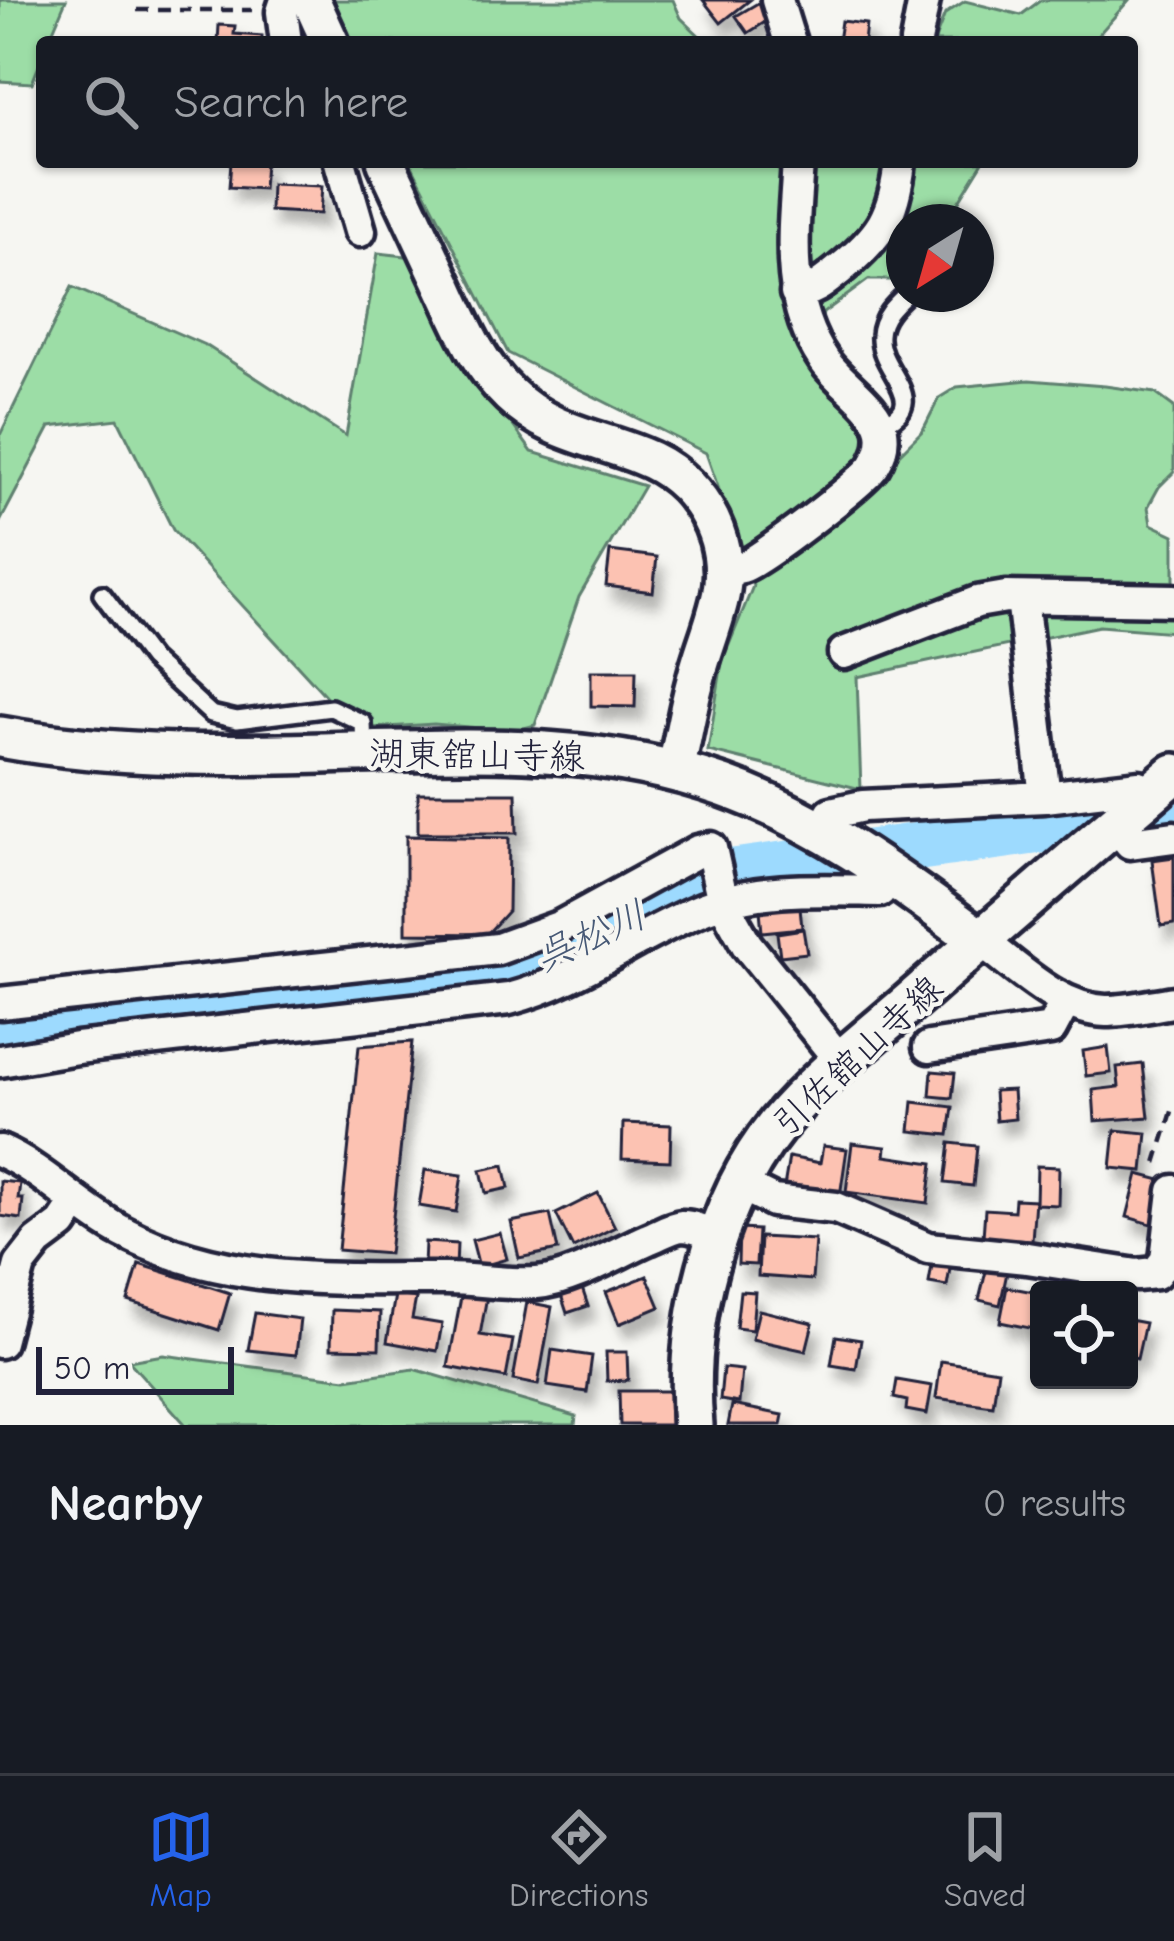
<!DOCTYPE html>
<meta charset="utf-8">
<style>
:root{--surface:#171b24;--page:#242831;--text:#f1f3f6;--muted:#9ea1a6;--line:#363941;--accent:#2563eb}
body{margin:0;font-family:"Comic Neue","Klee One",sans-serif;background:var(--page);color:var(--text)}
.controls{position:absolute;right:36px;bottom:36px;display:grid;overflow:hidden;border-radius:12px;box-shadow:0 3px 9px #0004}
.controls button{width:108px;height:108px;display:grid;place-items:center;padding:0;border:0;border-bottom:3px solid var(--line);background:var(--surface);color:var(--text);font:60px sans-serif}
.compass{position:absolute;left:886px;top:204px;width:108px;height:108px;border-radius:50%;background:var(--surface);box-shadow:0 3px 9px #0004;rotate:217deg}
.scale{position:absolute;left:36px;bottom:30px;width:198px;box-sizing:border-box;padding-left:12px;border:6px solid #22223b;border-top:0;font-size:33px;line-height:42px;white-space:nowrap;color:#22223b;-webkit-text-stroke:9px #f6f6f2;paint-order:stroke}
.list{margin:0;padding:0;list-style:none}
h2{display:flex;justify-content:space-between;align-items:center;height:156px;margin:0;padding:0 48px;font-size:51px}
h2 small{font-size:39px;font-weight:400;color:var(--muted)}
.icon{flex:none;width:66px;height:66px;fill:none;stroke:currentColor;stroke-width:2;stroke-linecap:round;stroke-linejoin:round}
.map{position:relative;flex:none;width:1174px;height:1425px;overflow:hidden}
.search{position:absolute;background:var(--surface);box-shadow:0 3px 9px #0004;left:36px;right:36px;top:36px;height:132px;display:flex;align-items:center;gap:30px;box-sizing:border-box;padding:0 42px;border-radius:12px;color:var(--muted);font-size:45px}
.sheet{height:348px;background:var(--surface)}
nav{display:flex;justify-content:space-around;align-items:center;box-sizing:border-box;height:168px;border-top:3px solid var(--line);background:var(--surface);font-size:33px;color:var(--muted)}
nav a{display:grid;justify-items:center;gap:6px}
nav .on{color:var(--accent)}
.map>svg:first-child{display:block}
.green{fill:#9cdda6;stroke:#5f8070;stroke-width:3}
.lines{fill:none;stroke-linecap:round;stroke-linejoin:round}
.river{stroke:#9ddafe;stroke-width:48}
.building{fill:#fcc2b2;stroke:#22223b;stroke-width:3;filter:url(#shadow)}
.service-casing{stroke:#22223b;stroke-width:24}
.minor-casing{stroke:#22223b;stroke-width:39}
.tertiary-casing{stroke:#22223b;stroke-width:45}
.secondary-casing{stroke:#22223b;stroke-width:48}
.path{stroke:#22223b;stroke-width:4.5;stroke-dasharray:12 9;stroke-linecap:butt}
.service{stroke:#f6f6f2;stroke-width:15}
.minor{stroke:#f6f6f2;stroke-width:30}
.tertiary{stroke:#f6f6f2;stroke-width:36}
.secondary{stroke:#f6f6f2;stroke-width:39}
.labels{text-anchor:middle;stroke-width:9;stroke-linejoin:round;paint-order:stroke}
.street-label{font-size:36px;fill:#22223b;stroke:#f6f6f2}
.water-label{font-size:39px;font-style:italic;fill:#475976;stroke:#f6f6f2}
</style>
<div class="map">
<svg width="1174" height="1425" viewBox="0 0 1174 1425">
<defs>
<filter id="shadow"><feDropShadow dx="7" dy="13" stdDeviation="6" flood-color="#0004"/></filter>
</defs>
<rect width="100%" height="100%" fill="#f6f6f2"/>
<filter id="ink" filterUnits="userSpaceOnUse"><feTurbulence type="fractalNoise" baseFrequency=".00833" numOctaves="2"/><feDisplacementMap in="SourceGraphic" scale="24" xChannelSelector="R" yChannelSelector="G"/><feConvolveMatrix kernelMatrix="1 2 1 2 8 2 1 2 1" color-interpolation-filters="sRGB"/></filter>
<g filter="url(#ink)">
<path class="green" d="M0,0H66L48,42H42V58L32,83L0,81Z
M330,0H673L681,18L706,42H348L331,11Z
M1041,0H1129L1092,42H934L945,14L965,1L1021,15Z
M410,162H875L915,182L917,162H983L946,222H904V280H868L823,313L815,353L872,433L899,454L923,430L939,398L957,387L1029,380L1105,386L1155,393L1174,407V472L1159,487L1148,507L1151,524L1174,535V632L1099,626L857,677L861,789L708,751L722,662L753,586L706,453L508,353Z
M378,253L424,258L483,384L532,452L644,486L579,597L535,725L514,731L434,724L356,729L173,530L118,419L50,427L0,522V435L72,287L207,346L346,436Z
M163,1355L346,1379L414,1369L576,1416L575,1425H186L129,1361Z"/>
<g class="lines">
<path class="river" d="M0,1031L503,974C584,952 649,895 730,873L1174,811"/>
</g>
<path class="building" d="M703,0H750L721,23Z
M763,0L773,17L748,33L736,16Z
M841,21L866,24L864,42H838Z
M219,25L235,26L234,34L262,36V42H218Z
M231,162H265L263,189L229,187Z
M271,184L322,186L320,214L270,211Z
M610,551L657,557L653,592L606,586Z
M591,671H636L635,707L591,706Z
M418,793H516L517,833H418Z
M406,836L509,838L508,911L487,934L406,933Z
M1174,857V924L1161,926L1152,860Z
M799,896L802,928L762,932L759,899Z
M803,929L807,953L780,956L777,933Z
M412,1042L389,1254L338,1250L359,1046Z
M1108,1047L1111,1073L1086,1076L1083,1051Z
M1143,1064L1149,1117L1095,1121L1093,1090L1119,1087L1117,1067Z
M932,1071L955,1073L952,1098L930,1096Z
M1013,1090L1015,1119L996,1121L994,1091Z
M913,1102L953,1107L949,1135L910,1131Z
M623,1123L671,1125L670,1161L622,1159Z
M1115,1130L1147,1133L1143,1171L1111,1168Z
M852,1143L886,1147L885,1156L933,1163L928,1203L846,1192Z
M950,1143L977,1146L973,1186L945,1183Z
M823,1146L847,1149L840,1196L784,1187L789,1157L820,1163Z
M504,1165L509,1188L486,1193L481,1170Z
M1037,1166L1059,1167L1058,1205L1036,1204Z
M425,1170L462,1175L456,1212L419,1206Z
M1138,1174L1169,1182L1158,1226L1127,1217Z
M0,1181L20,1183L18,1199H23L21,1219L0,1216Z
M598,1193L615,1227L573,1248L556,1214Z
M1015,1199L1035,1200L1032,1240L983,1237L985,1209L1014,1211Z
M550,1214L558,1250L519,1258L511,1222Z
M739,1229L758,1230L756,1265L738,1264Z
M500,1233L507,1259L479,1267L472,1240Z
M760,1237L815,1240L812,1280L758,1276Z
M425,1242L457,1244L456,1269L424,1267Z
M934,1254L952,1257L947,1286L929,1283Z
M988,1263L1008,1268L1000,1305L979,1300Z
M139,1264L230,1293L219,1330L128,1301Z
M647,1276L660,1307L619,1324L606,1292Z
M581,1285L588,1306L567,1313L560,1292Z
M1007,1287L1039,1293V1330L1000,1322Z
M740,1291L755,1292L752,1330L736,1328Z
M462,1292L487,1296L480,1335L513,1340L506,1378L448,1367Z
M395,1295L416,1298L412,1319L442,1324L437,1351L387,1342Z
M527,1302L552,1307L538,1385L513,1380Z
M332,1310L380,1312L379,1349L331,1348Z
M759,1310L813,1323L806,1351L752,1339Z
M255,1313L300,1319L296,1355L248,1350Z
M1129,1320L1145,1323L1137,1359L1129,1357Z
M836,1336L861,1340L856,1369L831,1365Z
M552,1350L592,1356L587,1392L547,1386Z
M606,1352H627L628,1380L607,1381Z
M941,1361L998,1370L993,1406L936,1398Z
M723,1368L742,1370L739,1403L720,1400Z
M897,1380L932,1386L927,1414L906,1410L907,1401L894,1398Z
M619,1391H669L670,1425H620Z
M732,1405L783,1415L781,1425H728Z"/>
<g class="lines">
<g class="service-casing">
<path id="service" d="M880,425C936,403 877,371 880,335C881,317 894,305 906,294
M102,594L151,659L211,714L237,720L331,708L363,723L364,749"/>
</g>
<g class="minor-casing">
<path id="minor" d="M777,0L790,42
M286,42L282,12L286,0
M916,42L924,0
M340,162L360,231
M796,293C815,291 824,282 839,270C881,236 894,216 900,162
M723,568C729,568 736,569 742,567C756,564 865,481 874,466C880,456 884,443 882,431C877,405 839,383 824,360C783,300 794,230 798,162
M1022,598L1045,797
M844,653L977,602L1006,597L1174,600
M1115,825L1130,843L1174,837
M821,830L831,813L863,806L1045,797L1139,786L1148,796
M980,940C1017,966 1058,1010 1106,1011C1129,1011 1152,1005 1174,1002
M0,1003L498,949L561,926L698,851L711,848L723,902L747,945L842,1063
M929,1047L1051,1029L1066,1001
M0,1061L77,1048L509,999C580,980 637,935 704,908C760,886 820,890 880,891L891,875
M0,1151C44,1170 79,1209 123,1232C224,1285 334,1279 446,1279C476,1279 507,1285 537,1283C572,1280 616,1253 648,1239C659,1235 671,1227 682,1226C694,1226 706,1232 717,1237
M741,1185L773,1201L836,1208L928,1248L1027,1258L1137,1275L1156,1273L1166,1260L1174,1191
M0,1342L20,1265L38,1242L62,1224L76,1203"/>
</g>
<g class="tertiary-casing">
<path id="tertiary" d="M311,0L330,42
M386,162C405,203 425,245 444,286C462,325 478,365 510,395C548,432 594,437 641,456C696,477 732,534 721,594C715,624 702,652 695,682C687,711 683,741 675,771"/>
</g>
<g class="secondary-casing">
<path id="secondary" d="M0,737C117,758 235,756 354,752C481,749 601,743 723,786C820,820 899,880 980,940
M693,1425C684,1325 713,1204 778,1124C817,1077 879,1030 925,989C1007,916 1091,845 1174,774"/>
</g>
<path class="path" d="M137,10H252
M1156,1163L1174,1105"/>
<use href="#service" class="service"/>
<use href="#minor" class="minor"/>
<use href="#tertiary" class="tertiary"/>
<use href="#secondary" class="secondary"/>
</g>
</g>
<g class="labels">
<g class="street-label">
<text transform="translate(477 754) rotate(1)" y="13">湖東舘山寺線</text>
<text transform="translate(857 1055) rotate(-43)" y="13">引佐舘山寺線</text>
</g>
<g class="water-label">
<text transform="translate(590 935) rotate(-24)" y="14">呉松川</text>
</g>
</g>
</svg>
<div class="controls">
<button><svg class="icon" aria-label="locate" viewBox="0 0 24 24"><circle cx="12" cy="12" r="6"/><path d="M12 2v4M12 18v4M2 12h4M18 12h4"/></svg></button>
</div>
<svg class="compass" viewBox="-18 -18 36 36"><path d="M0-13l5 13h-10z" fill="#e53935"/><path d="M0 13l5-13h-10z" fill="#9ea1a6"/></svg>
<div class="scale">50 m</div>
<div class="search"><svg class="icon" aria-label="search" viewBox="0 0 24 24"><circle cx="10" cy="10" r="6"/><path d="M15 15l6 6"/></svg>Search here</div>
</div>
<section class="sheet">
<h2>Nearby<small>0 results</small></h2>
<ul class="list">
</ul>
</section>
<nav>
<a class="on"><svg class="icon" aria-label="map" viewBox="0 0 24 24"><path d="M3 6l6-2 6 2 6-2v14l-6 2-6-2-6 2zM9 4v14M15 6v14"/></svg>Map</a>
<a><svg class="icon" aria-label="directions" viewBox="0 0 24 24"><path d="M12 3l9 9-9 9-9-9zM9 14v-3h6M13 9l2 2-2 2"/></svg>Directions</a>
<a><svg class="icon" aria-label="saved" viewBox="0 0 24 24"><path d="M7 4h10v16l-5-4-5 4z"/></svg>Saved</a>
</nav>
